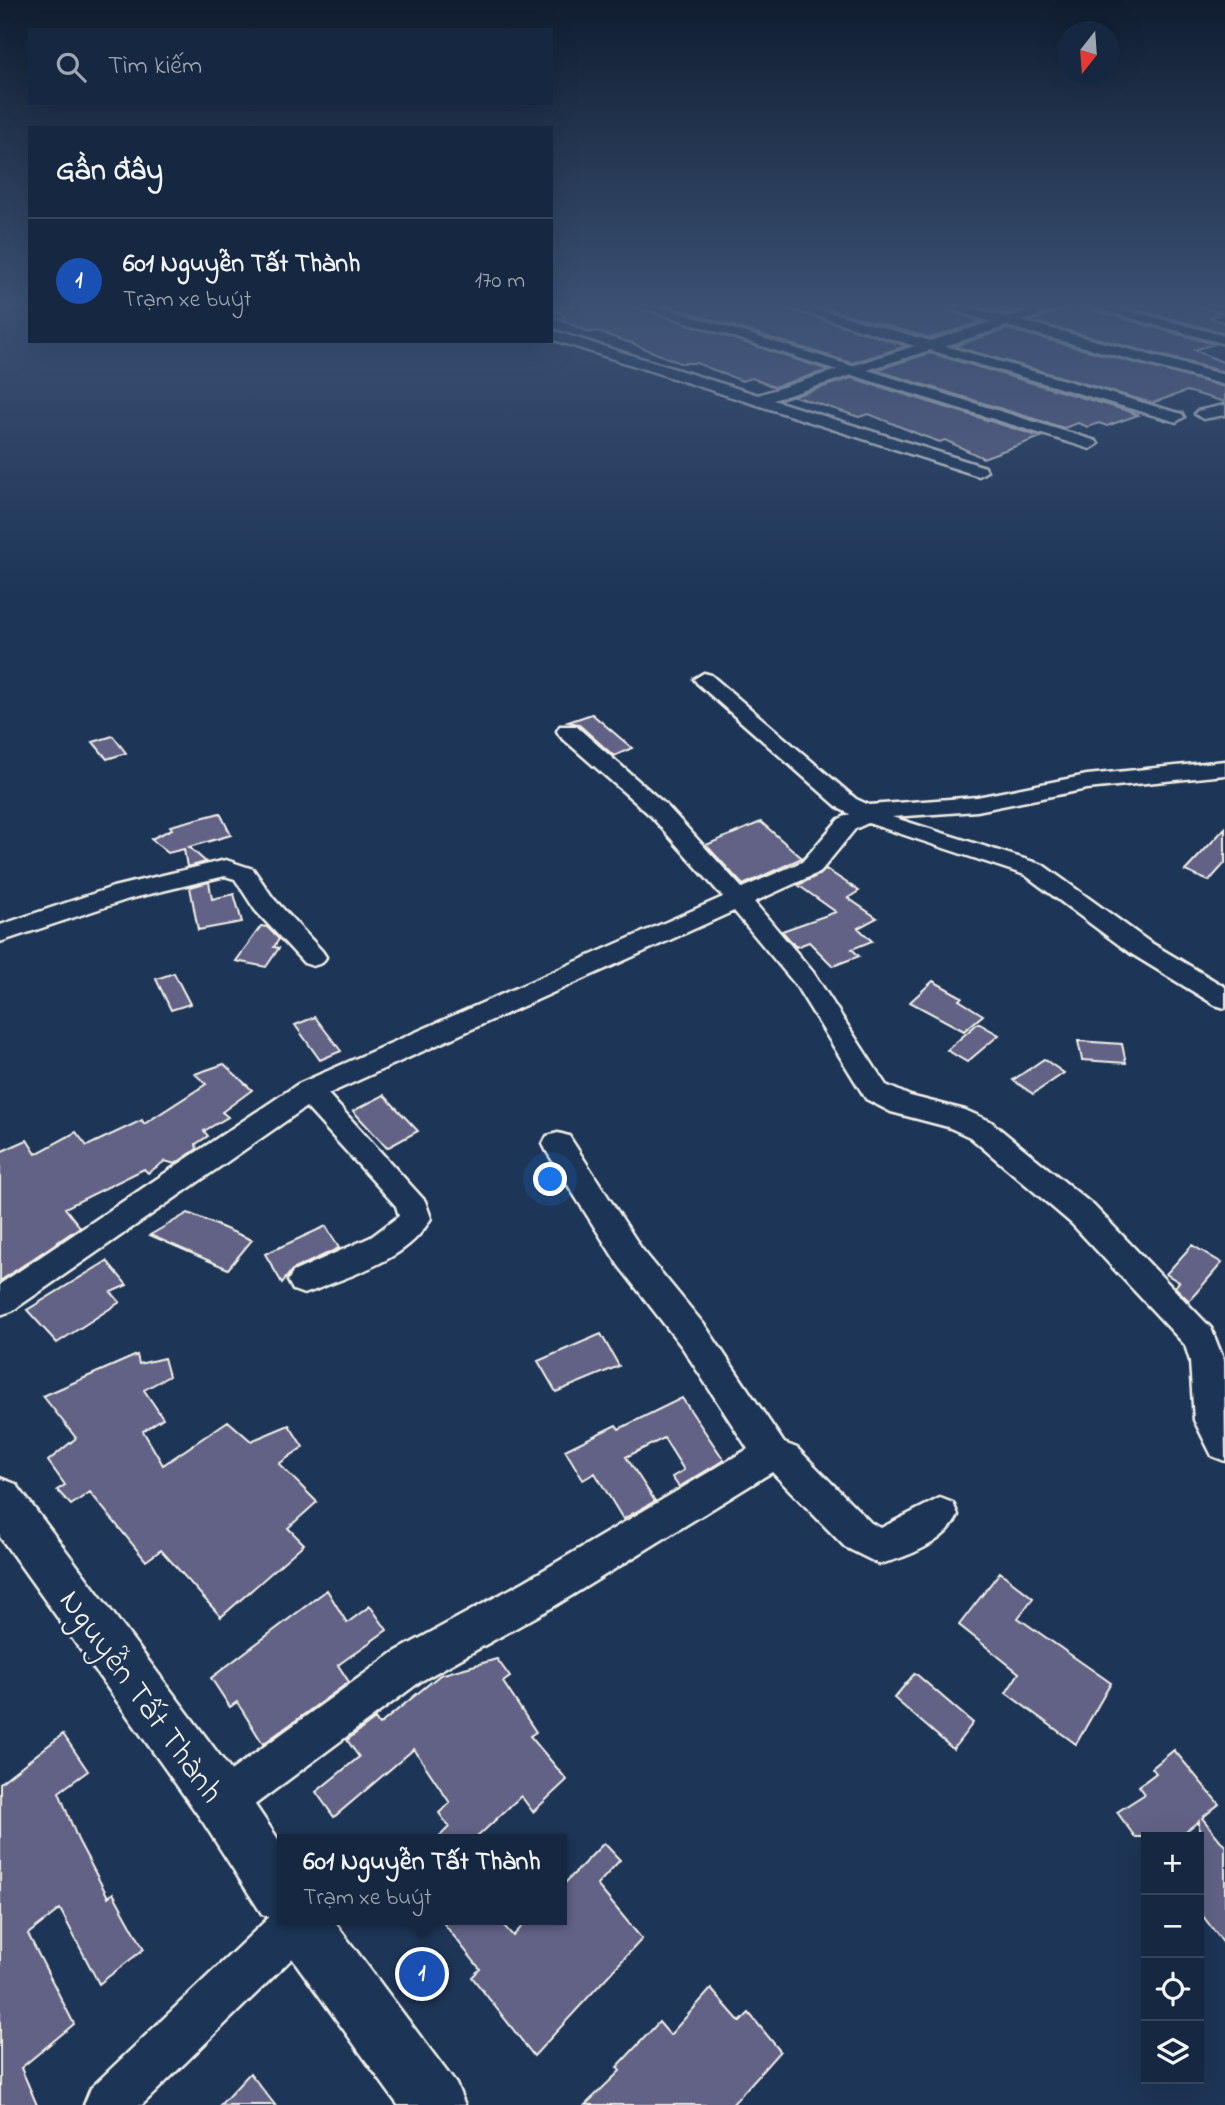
<!DOCTYPE html>
<html lang="vi">
<meta charset="utf-8">
<style>
:root{--surface:#162841;--page:#23344c;--text:#f1f3f6;--muted:#9ea6b1;--line:#35445a;--accent:#bca0f2}
body{margin:0;font-family:"Indie Flower",sans-serif;background:var(--page);color:var(--text)}
.controls{position:absolute;right:21px;bottom:21px;display:grid;overflow:hidden;border-radius:0px;box-shadow:0 7px 28px #0002}
.controls button{width:63px;height:63px;display:grid;place-items:center;padding:0;border:0;border-bottom:2px solid var(--line);background:var(--surface);color:var(--text);font:35px sans-serif}
.compass{position:absolute;left:1057px;top:21px;width:63px;height:63px;border-radius:50%;background:var(--surface);box-shadow:0 7px 28px #0002;rotate:197deg}
.you{position:absolute;left:551px;top:1180px;width:24px;height:24px;margin:-18px;border:5px solid #fff;border-radius:50%;background:#1a73e8;box-shadow:0 0 0 10px #1a73e833}
.badge{display:grid;place-items:center;width:46px;height:46px;border-radius:50%;background:var(--accent);color:#fff;font-size:23px;font-weight:700}
.pin{position:absolute;translate:-50% -50%;border:4px solid #fff;box-shadow:0 2px 7px #0006}
.popup{position:absolute;left:277px;top:1834px;width:290px;height:91px;box-sizing:border-box;display:grid;place-content:center;border-radius:0px;background:var(--surface);filter:drop-shadow(0 2px 5px #0005);font-size:23px;white-space:nowrap;color:var(--muted)}
.popup b{font-size:26px;color:var(--text)}
.popup::after{content:'';position:absolute;left:50%;top:100%;margin-left:-14px;border:14px solid transparent;border-top-color:var(--surface)}
.list{margin:0;padding:0;list-style:none}
h2{display:flex;justify-content:space-between;align-items:center;height:91px;margin:0;padding:0 28px;font-size:30px}
h2 small{font-size:23px;font-weight:400;color:var(--muted)}
.list li{display:grid;grid-template-columns:46px 1fr auto;gap:21px;align-items:center;box-sizing:border-box;height:126px;padding:0 28px;border-top:2px solid var(--line)}
.list b{display:block;font-size:26px;white-space:nowrap}
.list p{margin:0;font-size:23px;white-space:nowrap;color:var(--muted)}
.list em{font-size:23px;font-style:normal;color:var(--muted)}
.icon{flex:none;width:38px;height:38px;fill:none;stroke:currentColor;stroke-width:2;stroke-linecap:round;stroke-linejoin:round}
.map{position:relative;flex:none;width:1225px;height:2105px;overflow:hidden}
.search{position:absolute;background:var(--surface);box-shadow:0 7px 28px #0002;left:28px;top:28px;width:525px;height:77px;display:flex;align-items:center;gap:18px;box-sizing:border-box;padding:0 24px;border-radius:0px;color:var(--muted);font-size:26px}
.panel{position:absolute;background:var(--surface);box-shadow:0 7px 28px #0002;left:28px;top:126px;width:525px;height:217px;border-radius:0px}
.map>svg:first-child{display:block}
.building{fill:#626286;stroke:#f4f1e8;stroke-width:2}
.lines{fill:none;stroke-linecap:round;stroke-linejoin:round}
.minor-casing{stroke:#f4f1e8;stroke-width:5}
.major-casing{stroke:#f4f1e8;stroke-width:5}
.minor{fill:#1d3557;fill-rule:evenodd}
.major{fill:#1d3557;fill-rule:evenodd}
.labels{text-anchor:middle;stroke-width:6;stroke-linejoin:round;paint-order:stroke}
.near-street-label{font-size:33px;fill:#f4f1e8;stroke:#1d3557}
</style>
<div class="map">
<svg width="1225" height="2105" viewBox="0 0 1225 2105">
<rect width="100%" height="100%" fill="#1d3557"/>
<filter id="ink" filterUnits="userSpaceOnUse"><feTurbulence type="fractalNoise" baseFrequency=".0143" numOctaves="2"/><feDisplacementMap in="SourceGraphic" scale="14" xChannelSelector="R" yChannelSelector="G"/><feConvolveMatrix kernelMatrix="1 2 1 2 8 2 1 2 1" color-interpolation-filters="sRGB"/></filter>
<g filter="url(#ink)">
<path class="building" d="M582,303H625L828,370L774,387L752,378L742,381L696,363H680L631,343L595,331L590,333L558,318L566,317L553,309Z
M658,303H773L906,346L852,363Z
M807,303H927L982,322L930,338Z
M963,303H1043L1006,314Z
M1111,303H1188L1222,313L1210,318L1225,323V333Z
M1075,305L1214,344L1194,350L1225,363V372L1031,321Z
M1007,329L1225,387V402L1187,391L1152,403L954,346Z
M930,353L1128,411L1138,415L1107,426L1099,423L1088,427L1078,423L1064,428L876,370Z
M852,378L1041,437L983,458L945,440L940,442L923,436L869,414L859,417L794,396Z
M592,714L632,748L614,756L578,724L568,722Z
M113,736L126,753L107,759L93,742Z
M220,813L231,835L189,847L206,862L187,867L184,849L168,853L151,839L172,829L170,826Z
M761,822L802,858L743,885L706,845Z
M1225,828V863L1209,881L1185,871Z
M826,869L859,891L848,898L877,918L858,928L872,941L852,949L859,956L833,966L809,942L796,947L782,931L836,912L798,885L821,874Z
M209,882L212,899L234,894L242,922L198,930L190,887Z
M261,926L267,927L279,939L274,947L279,948L266,967L236,961Z
M174,973L190,1004L171,1010L156,979Z
M933,981L962,997L959,1000L983,1015L964,1031L910,1002Z
M315,1017L341,1051L320,1060L295,1025Z
M978,1023L999,1035L967,1062L947,1050Z
M1078,1041L1122,1044L1126,1063L1082,1060Z
M1044,1059L1064,1073L1033,1094L1013,1080Z
M224,1064L252,1090L222,1112L228,1117L204,1131L208,1136L196,1144L197,1149L175,1164L165,1161L148,1173L144,1169L65,1208L80,1227L0,1281V1152L27,1140L36,1154L76,1132L87,1146L142,1120L144,1124L206,1084L195,1074Z
M384,1095L418,1131L387,1148L353,1111Z
M188,1213L252,1240L228,1269L150,1235Z
M326,1226L339,1248L292,1270L282,1283L265,1254Z
M1192,1245L1222,1263L1189,1301L1175,1287L1179,1282L1166,1274Z
M107,1261L127,1285L111,1292L120,1302L57,1343L27,1310Z
M601,1334L619,1366L556,1392L538,1361Z
M137,1355L139,1364L164,1358L169,1376L144,1390L163,1418L143,1431L163,1465L228,1421L251,1441L289,1425L303,1447L279,1464L317,1502L288,1528L304,1544L221,1617L161,1550L146,1561L90,1492L71,1505L57,1490L65,1485L48,1461L76,1438L43,1396Z
M682,1398L724,1460L679,1487L672,1477L684,1470L664,1438L626,1457L655,1501L623,1519L595,1473L583,1480L565,1450L616,1425L619,1429Z
M1000,1572L1033,1598L1018,1618L1111,1683L1076,1744L1006,1693L1019,1673L959,1625Z
M327,1590L347,1623L370,1606L387,1630L338,1665L349,1682L263,1744L237,1702L230,1707L211,1678Z
M497,1659L510,1677L503,1682L536,1732L530,1736L567,1780L533,1812L521,1796L475,1839H437L449,1827L439,1813L450,1803L414,1749L334,1817L316,1792L359,1757L347,1740L375,1719L379,1725L440,1675Z
M915,1673L973,1723L953,1749L894,1698Z
M63,1734L88,1771L59,1792L78,1840L108,1897L113,1893L144,1949L99,1984L60,1909L28,1934L74,2024L21,2068L37,2105H0V1783Z
M1174,1750L1219,1804L1202,1818L1225,1846V1945L1199,1911V1821L1178,1837H1135L1117,1812L1145,1794L1139,1786L1156,1773L1152,1768Z
M604,1843L620,1860L597,1885L642,1939L534,2056L472,1977L480,1969L441,1920H499L513,1936L528,1920H562V1886Z
M711,1989L740,2022L749,2013L780,2051L732,2105H585L620,2071L617,2067L659,2022L670,2035Z
M250,2073L275,2105H220Z"/>
<g class="lines">
<g class="minor-casing">
<path id="minor" d="M627,303H649L852,366L915,346L775,303H797L930,341L991,322L929,303H952L1006,317L1052,303H1073L1022,321L1225,375V385L1007,326L945,346L1182,414L1184,417L1176,422L1170,420L930,350L867,370L1096,441L1098,444L1090,449L1084,447L852,375L773,400L985,467L987,471L979,476L551,339V330L758,395L837,370Z
M1077,303H1100L1225,336V344Z
M1225,405V415L1203,419L1195,414L1197,411Z
M704,673L711,675L856,799L869,805L977,797L1087,775L1225,761V775L1087,789L977,811L892,817L1043,865L1148,941L1225,987V1008L1215,1005L1130,953L1025,875L868,823L855,829L820,872L754,902L813,972L886,1085L910,1096L965,1110L990,1121L1094,1206L1211,1328L1224,1361L1225,1461L1212,1456L1194,1420L1190,1361L1185,1345L1072,1224L970,1137L948,1127L891,1112L866,1099L795,984L734,911L328,1094L425,1201L431,1218C409,1259 356,1273 315,1290L304,1294L293,1290L288,1281L293,1272L371,1237L399,1216L396,1206L306,1107L12,1311L0,1315V1284L298,1084L723,897L651,816L560,736L557,731L560,726H576L667,806L742,888L802,862L839,819L850,814L840,809L697,683L694,679Z
M226,860L253,869L273,898L322,951L326,957L322,963L313,966L304,963L255,910L235,879L225,876L129,899L0,942V925L113,887Z
M558,1133L569,1136L641,1248L706,1327L784,1443L797,1448L871,1523L881,1528L940,1498L953,1503L958,1515C947,1542 906,1558 879,1564L845,1547L772,1472L553,1607L421,1681L237,1818L222,1824L207,1818L201,1803L207,1788L393,1653L525,1581L748,1449L682,1347L619,1266L547,1152L543,1144L547,1136Z
M282,1905V1920H321L315,1936L142,2105H84L91,2088Z"/>
</g>
<g class="major-casing">
<path id="major" d="M0,1478L16,1484L241,1784L282,1845V1920H333L456,2084L465,2105H398L279,1940L272,1918L262,1914L203,1822L0,1537Z"/>
</g>
<use href="#minor" class="minor"/>
<use href="#major" class="major"/>
</g>
</g>
<linearGradient id="sky" x2="0" y2="1"><stop stop-color="#101d30"/><stop offset="0.51" stop-color="#3a5174"/><stop offset="1" stop-color="#3a5174" stop-opacity="0"/></linearGradient>
<rect width="1225" height="598" fill="url(#sky)"/>
<g class="labels">
<g class="near-street-label">
<text transform="translate(143 1695) rotate(54)" y="12">Nguyễn Tất Thành</text>
</g>
</g>
</svg>
<div class="controls">
<button>+</button>
<button>−</button>
<button><svg class="icon" aria-label="locate" viewBox="0 0 24 24"><circle cx="12" cy="12" r="6"/><path d="M12 2v4M12 18v4M2 12h4M18 12h4"/></svg></button>
<button><svg class="icon" aria-label="layers" viewBox="0 0 24 24"><path d="M12 4l9 5-9 5-9-5zM3 14l9 5 9-5"/></svg></button>
</div>
<svg class="compass" viewBox="-18 -18 36 36"><path d="M0-13l5 13h-10z" fill="#e53935"/><path d="M0 13l5-13h-10z" fill="#9ea6b1"/></svg>
<div class="you"></div>
<div class="pin badge" style="left:422px;top:1974px;background:#1a4fb4">1</div>
<div class="popup"><b>601 Nguyễn Tất Thành</b>Trạm xe buýt</div>
<div class="search"><svg class="icon" aria-label="search" viewBox="0 0 24 24"><circle cx="10" cy="10" r="6"/><path d="M15 15l6 6"/></svg>Tìm kiếm</div>
<section class="panel">
<h2>Gần đây<small></small></h2>
<ul class="list">
<li><span class="badge" style="background:#1a4fb4">1</span><div><b>601 Nguyễn Tất Thành</b><p>Trạm xe buýt</p></div><em>170 m</em></li>
</ul>
</section>
</div>
